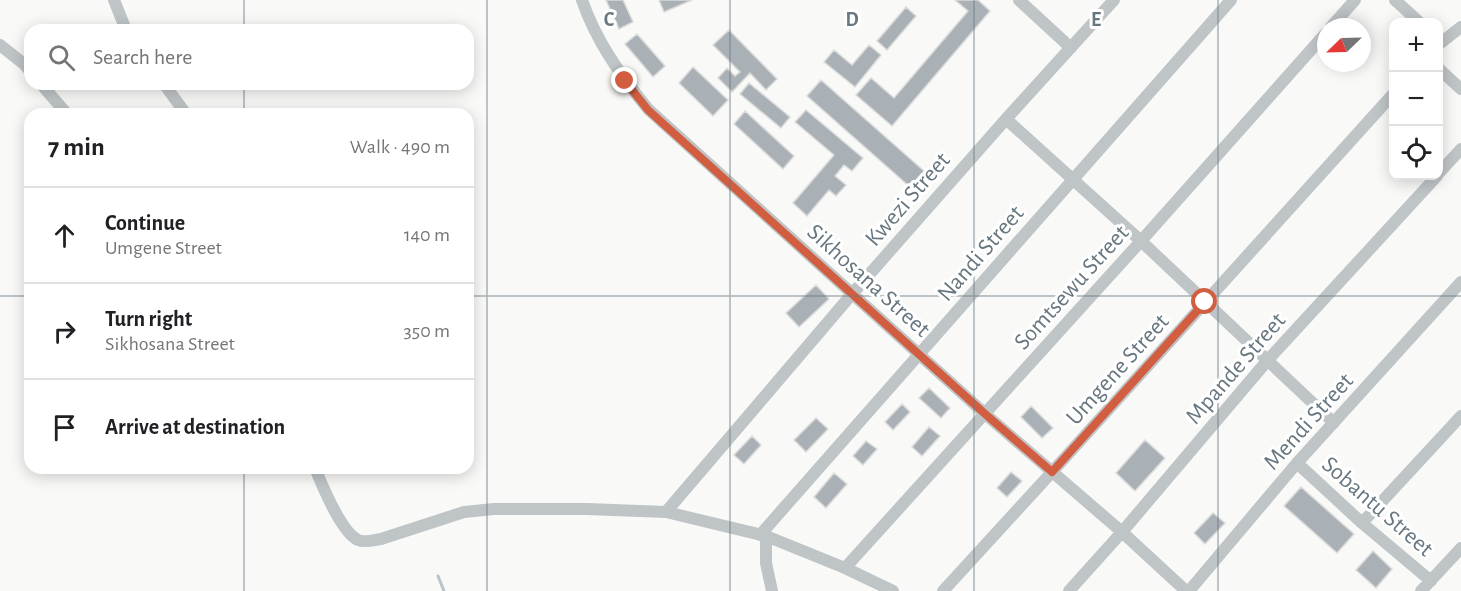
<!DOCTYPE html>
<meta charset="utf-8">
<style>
:root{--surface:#fff;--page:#f6f6f6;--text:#202124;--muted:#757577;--line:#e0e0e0}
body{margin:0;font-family:"Alegreya Sans",sans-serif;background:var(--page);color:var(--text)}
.controls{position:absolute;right:18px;top:18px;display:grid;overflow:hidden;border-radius:12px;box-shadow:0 3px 15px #0003}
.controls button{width:54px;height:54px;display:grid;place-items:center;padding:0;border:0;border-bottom:2px solid var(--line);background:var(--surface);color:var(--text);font:30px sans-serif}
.compass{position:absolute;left:1317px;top:18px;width:54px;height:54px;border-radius:50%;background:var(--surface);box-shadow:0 3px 15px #0003;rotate:247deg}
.stop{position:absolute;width:18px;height:18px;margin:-14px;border:4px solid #d15e40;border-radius:50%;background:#fff}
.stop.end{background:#d15e40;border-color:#fff;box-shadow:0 2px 6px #0008}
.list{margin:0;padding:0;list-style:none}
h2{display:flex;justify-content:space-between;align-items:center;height:78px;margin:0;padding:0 24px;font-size:26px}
h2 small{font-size:20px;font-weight:400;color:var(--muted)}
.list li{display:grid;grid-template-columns:39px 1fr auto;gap:18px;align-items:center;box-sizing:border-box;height:96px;padding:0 24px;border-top:2px solid var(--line)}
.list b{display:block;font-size:22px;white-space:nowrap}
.list p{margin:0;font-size:20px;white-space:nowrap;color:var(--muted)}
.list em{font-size:20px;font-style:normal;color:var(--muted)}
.icon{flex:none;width:33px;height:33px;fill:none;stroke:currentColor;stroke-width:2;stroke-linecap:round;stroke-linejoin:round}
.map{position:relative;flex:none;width:1461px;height:591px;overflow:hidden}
.search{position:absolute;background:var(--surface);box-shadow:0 3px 15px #0003;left:24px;top:24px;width:450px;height:66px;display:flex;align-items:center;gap:15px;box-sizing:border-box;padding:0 21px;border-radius:18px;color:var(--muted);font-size:22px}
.panel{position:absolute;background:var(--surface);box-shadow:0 3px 15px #0003;left:24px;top:108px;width:450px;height:366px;border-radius:18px}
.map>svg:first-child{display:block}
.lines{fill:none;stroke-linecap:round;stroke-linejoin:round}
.stream{stroke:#bac4c8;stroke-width:3}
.building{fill:#a9b0b6;stroke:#dbdbda;stroke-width:1.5}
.street{stroke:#bfc4c7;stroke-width:12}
.route{stroke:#d15e40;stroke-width:8}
.grid{fill:none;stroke:#67767f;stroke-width:1.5;stroke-opacity:0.55}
.labels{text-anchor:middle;stroke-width:6;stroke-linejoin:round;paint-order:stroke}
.street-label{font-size:24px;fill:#67767f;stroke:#fff}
.grid-label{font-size:20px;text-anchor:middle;font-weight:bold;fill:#67767f;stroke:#fff;stroke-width:6;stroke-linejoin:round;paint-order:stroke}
</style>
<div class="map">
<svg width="1461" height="591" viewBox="0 0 1461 591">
<rect width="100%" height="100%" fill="#f9f9f8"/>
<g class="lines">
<path class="stream" d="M438,576L444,591"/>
</g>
<path class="building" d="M606,0H623L633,22L619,29Z
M659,0H692L664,12Z
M955,0H978L990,11L892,126L856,95L871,78L894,98L968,11Z
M906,7L916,16L887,50L877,41Z
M729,30L777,79L766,90L750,73L732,92L718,78L727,68L735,76L740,72L713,45Z
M637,34L665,66L653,77L625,44Z
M869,45L881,55L855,87L824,62L834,50L852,65Z
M693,67L728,100L713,116L679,83Z
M821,80L924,171L910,187L807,96Z
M749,83L790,117L781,128L740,94Z
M806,110L863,158L852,171L844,165L835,176L846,185L836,196L829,190L807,216L793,203L834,155L795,122Z
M745,111L794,156L783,169L734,124Z
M816,285L829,299L799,327L786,313Z
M929,388L950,408L941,418L919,398Z
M902,404L910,412L893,430L885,422Z
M1031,406L1053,428L1042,438L1021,417Z
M816,418L828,429L806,452L794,440Z
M929,427L940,436L922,456L912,447Z
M752,436L761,445L744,464L734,455Z
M1145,440L1165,458L1135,491L1116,473Z
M866,441L877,449L863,465L853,456Z
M1011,472L1022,481L1007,497L997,488Z
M834,473L847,484L826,508L814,497Z
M1301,487L1354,534L1337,553L1284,506Z
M1213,513L1225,523L1205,544L1194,533Z
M1373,551L1392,569L1376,588L1356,570Z"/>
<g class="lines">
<path class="street" d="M114,0L126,30
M582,0C596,41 621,76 648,109L984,413L1122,532L1186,591
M1019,0L1071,48
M1395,0L1419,22
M1331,27L1355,0
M0,45L24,64L30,71
M1438,45L1461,27
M1438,68L1461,89
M41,84L67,114
M164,84L186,114
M1006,119L1141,241L1334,423
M1438,174L1461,149
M1297,463L1362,523L1431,581
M315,468C322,485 341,532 358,540C365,543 374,540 381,539L464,512L494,509H587L666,512L766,536L845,568L893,591
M666,512L852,294L1006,119L1114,0
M1362,523L1461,416
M760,535L1231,0
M766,536V563L772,591
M845,568L1141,241L1326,33
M943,591L1052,472L1394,93
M1069,591L1122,532L1267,361L1437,176
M1189,591L1297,463L1461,282
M1421,591L1461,548"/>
</g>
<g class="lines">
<path class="route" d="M625,81L648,110L984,413L1052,472L1205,302"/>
</g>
<path class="grid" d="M244,0V30M487,0V591M730,0V591M974,0V591M1218,0V591M244,84V114M0,296H30M468,296H1461M244,468V591"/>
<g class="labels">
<g class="street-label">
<text transform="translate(907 199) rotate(-49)" y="8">Kwezi Street</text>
<text transform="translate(980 253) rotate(-49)" y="8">Nandi Street</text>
<text transform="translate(869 280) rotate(42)" y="8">Sikhosana Street</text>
<text transform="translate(1071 287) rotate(-48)" y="8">Somtsewu Street</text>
<text transform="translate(1235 368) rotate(-49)" y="8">Mpande Street</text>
<text transform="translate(1117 369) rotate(-48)" y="8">Umgene Street</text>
<text transform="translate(1308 421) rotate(-48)" y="8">Mendi Street</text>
<text transform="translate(1378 506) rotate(41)" y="8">Sobantu Street</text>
</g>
</g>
<g class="grid-label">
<text x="609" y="26">C</text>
<text x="852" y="26">D</text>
<text x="1096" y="26">E</text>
</g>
</svg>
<div class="controls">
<button>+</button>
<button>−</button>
<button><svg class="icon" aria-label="locate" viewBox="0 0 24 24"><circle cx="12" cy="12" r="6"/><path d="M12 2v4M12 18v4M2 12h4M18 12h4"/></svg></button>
</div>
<svg class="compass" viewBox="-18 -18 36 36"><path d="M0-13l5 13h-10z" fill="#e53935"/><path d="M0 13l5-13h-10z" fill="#757577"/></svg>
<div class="stop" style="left:1205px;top:302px"></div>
<div class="stop end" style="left:625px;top:81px"></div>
<div class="search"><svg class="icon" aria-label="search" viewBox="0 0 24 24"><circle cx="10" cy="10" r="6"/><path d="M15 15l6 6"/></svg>Search here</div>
<section class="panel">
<h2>7 min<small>Walk · 490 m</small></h2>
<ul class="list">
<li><svg class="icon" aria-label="ahead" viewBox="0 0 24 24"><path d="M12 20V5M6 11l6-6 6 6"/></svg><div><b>Continue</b><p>Umgene Street</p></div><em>140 m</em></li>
<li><svg class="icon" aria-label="right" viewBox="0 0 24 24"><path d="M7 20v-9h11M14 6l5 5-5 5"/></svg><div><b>Turn right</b><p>Sikhosana Street</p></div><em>350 m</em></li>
<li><svg class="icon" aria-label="arrive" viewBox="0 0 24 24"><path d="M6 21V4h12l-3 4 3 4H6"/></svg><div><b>Arrive at destination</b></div></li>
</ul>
</section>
</div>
